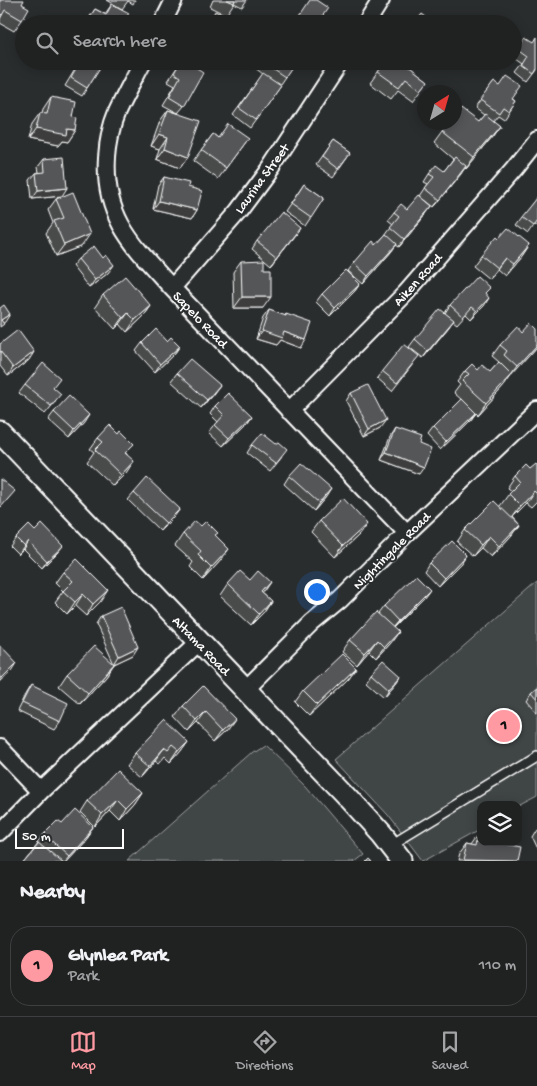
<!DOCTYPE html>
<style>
:root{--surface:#202222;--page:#282a2a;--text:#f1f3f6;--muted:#a2a4a5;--line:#3d3f40;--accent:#ff9aa2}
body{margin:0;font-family:"Gochi Hand",sans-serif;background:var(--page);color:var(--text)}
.controls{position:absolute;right:15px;bottom:15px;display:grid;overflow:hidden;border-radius:10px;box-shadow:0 2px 12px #0003}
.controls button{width:45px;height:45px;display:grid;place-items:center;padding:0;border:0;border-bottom:1px solid var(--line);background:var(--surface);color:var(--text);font:25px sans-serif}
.compass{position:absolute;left:417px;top:85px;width:45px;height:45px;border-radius:50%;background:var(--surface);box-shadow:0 2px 12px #0003;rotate:37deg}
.scale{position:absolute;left:15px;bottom:12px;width:109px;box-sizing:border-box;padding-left:5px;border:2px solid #fff;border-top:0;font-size:14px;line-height:18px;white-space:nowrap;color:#fff;-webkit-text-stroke:4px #2a2d2e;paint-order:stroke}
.you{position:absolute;left:316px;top:591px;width:18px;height:18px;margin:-12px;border:4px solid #fff;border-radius:50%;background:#1a73e8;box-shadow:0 0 0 8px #1a73e833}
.badge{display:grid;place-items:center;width:32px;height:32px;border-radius:50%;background:var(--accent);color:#111;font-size:16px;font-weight:700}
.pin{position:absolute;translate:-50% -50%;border:2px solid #fff;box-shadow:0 1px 5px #0006}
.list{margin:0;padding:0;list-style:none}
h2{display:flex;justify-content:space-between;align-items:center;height:65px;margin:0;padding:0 20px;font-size:21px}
h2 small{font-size:16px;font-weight:400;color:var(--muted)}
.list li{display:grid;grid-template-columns:32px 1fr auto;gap:15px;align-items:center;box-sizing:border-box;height:80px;margin:0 10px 10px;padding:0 10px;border:1px solid var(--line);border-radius:20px}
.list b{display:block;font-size:19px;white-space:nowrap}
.list p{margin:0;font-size:16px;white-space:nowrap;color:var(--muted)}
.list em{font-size:16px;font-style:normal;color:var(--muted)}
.icon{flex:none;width:28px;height:28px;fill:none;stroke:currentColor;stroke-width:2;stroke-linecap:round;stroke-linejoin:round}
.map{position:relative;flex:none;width:537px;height:861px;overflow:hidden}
.search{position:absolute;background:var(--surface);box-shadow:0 2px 12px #0003;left:15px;right:15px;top:15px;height:55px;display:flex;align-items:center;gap:12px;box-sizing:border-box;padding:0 18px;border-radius:28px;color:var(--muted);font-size:19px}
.sheet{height:155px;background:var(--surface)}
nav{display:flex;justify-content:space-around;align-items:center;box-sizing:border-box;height:70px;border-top:1px solid var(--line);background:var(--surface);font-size:14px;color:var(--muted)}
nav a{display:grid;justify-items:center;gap:2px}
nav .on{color:var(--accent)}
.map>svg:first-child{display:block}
.green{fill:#414445;stroke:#a0a2a2}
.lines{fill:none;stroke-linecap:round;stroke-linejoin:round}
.service-casing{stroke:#fff;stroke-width:12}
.minor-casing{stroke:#fff;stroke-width:20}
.tertiary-casing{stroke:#fff;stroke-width:25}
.service{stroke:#2a2d2e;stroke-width:9}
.minor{stroke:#2a2d2e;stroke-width:16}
.tertiary{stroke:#2a2d2e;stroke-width:21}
.wall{fill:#494b4c;stroke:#fff}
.shaded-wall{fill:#3c3d3e;stroke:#fff}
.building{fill:#555758;stroke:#fff}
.labels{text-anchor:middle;stroke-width:4;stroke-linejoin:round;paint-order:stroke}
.street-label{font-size:14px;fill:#fff;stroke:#2a2d2e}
</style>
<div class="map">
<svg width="537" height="861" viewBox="0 0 537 861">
<rect width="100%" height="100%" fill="#2a2d2e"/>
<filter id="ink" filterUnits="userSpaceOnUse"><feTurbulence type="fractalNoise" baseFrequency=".02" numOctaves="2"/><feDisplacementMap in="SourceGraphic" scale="10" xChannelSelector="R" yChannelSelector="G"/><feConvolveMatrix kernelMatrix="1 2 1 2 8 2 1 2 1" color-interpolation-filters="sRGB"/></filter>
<g filter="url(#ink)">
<path class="green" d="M537,583V797L518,807V805H481V829L423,861L388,815L336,759Z
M263,745L305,786L363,854L354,861H129L252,752Z"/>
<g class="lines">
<g class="service-casing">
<path id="service" d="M391,845L537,756"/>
</g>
<g class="minor-casing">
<path id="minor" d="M162,24L174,0
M366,24L381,0
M143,61C134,78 125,95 117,112C111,126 108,141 107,157C103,218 134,246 172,288L407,533
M172,288L239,211L271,168L341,61
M289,411L406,293L514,169L537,140
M245,690L312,623L340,600L407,533L537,410
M0,748L41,791
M0,833L41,791L199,642"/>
</g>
<g class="tertiary-casing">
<path id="tertiary" d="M0,432L344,793L381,834L402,861"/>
</g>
<use href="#service" class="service"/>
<use href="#minor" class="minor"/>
<use href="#tertiary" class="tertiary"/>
</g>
<path class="wall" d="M0,0L22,4V20L14,31L0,23Z
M107,0H135L133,4L128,1L122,9Z
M213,0H247L242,7L234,3L226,15L210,7Z
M112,4L123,24H85L95,9L105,14Z
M526,37L537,70L528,82L517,73L524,64L513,56V54Z
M80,61H104L82,96L65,86Z
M181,61L184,106L178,113L188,157L180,168L157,159L160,149L151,146L160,121L168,110L178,113L163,105L175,85L168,81Z
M260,61H296L280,84L281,85L250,128L233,115L263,74L255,68Z
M386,61H410L407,65L428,81L413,101L398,90L391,99L370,83Z
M494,82L516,101L504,119L498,115L493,121L500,126L492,137L466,169L465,168L434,207L420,196L428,184L424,182L429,174L444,171L453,159L434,143L442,132L478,122L484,115L475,108Z
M51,97L73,117L75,130L67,142L62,141L58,146L28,140L32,124L40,113H42L43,109Z
M213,134L218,138H248L218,179L193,161Z
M333,141L350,153L333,177L316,165Z
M44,159L62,196L32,199L30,180L36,173L39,172L38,167Z
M164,177L188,187L197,210L192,218L153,209L158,185Z
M304,184L324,198L305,226L285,212Z
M537,197V227L534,225L528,234L516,225Z
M56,199L82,246L56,256L46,233L53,223L48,210Z
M407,209L426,214L399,247L396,245L391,252L363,284L348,271L354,263L376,245L385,235L393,224L388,220L394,212Z
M300,228L271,265L252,249L257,241Z
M499,238L529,245L521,257L505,276L497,269L489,279L473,266L481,255Z
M78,259L108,273L89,288L72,266Z
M241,261L263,308H234L233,272Z
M360,284L354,292L330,316L316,302L322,294Z
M485,294L484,306L471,319L466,314L457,324L453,321L448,328L423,358L409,347L415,339L445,313L450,305Z
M103,295L151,306L143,317L127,332L120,324L115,329L95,307Z
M269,310L285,316L286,314L301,348L280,340L276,345L256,339L263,318Z
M167,341L180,346L174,354L155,372L136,351L142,343Z
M0,344L29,360L8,376L0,366Z
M500,345L537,347L512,374L504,386L478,415L471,408L476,413L470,421L440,450L427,436L433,428L462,400L454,393L460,385L457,382L465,371L478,370L490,372L499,362L492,356Z
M413,364L392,391L377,378L382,371Z
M177,373L214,393L201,408L171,381Z
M25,385L53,388L55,402L45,414L19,393Z
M351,393L380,428L364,436L346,401Z
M215,406L252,416L247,423L223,446L209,433L218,422L210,414Z
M54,412L84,423L69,439L48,420Z
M395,429L419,474L381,460L390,437Z
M98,438L127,454L126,473L113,486L87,462L94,452L90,449Z
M252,445L282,456L270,471L247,453Z
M537,465V501L531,507L526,503L512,517L519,525L511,536L491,557L481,548L473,556L457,542L465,530L500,506L511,491L507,488L515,476L530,469Z
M289,476L326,497L314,511L284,484Z
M134,493L174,517L160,531L128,500Z
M319,521L359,535L335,557L311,532Z
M29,525L57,553L42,568L23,549L18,554L10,546L16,538Z
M201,526L216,536L221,560L203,580L190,567L193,562L175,546L183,534Z
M466,555L461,563L438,586L424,571L429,563Z
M63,572L100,602L86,616L75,606L67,614L55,602L63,591L55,583Z
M228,584L262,593L271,601L263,613L251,625L220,596Z
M424,597L393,628L390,643L376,658L369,651L357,665L342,652L350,640L378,614L384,606Z
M101,616L133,655L114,664L96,624Z
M114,664L106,676L80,704L59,686L67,674Z
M356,668L348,679L309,716L295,702L303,691Z
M371,673L401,676L395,684L384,697L366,681Z
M31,685L60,721L54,729L17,711L26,693Z
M203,686L227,730L215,741L198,723L189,732L175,717L183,706Z
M537,687V713L526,700L531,692Z
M189,742L181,753L171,764L165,758L160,764L156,761L142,777L127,764L135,753Z
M143,793L135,805L120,821L110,811L95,827L80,812L87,801Z
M62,824L93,827L85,838L64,861H23L44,835Z
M535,828H537V851L530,836Z
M479,834L504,844L517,861H457L459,854L467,843L472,844Z"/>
<path class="shaded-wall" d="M500,126L492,137L466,169L474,157Z
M36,129H67L75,130L67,142L62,141L58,146L28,140Z
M159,134L168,137L160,149L151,146Z
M165,148L188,157L180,168L157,159Z
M466,166L461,174L434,207L440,200Z
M67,188L62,196L32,199L38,191Z
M159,201L197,210L192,218L153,209Z
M432,206L426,214L399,247L404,239Z
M300,228L295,235L271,265L277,257Z
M90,234L82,246L56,256L64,245Z
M397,244L391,252L363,284L368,276Z
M529,245L521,257L505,276L513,264Z
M505,258L497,269L489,279L497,268Z
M114,265L108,273L89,288L95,280Z
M360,284L354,292L330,316L335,308Z
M242,297H271L263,308H234Z
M489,298L484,306L471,319L477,311Z
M151,306L143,317L127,332L135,320Z
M128,313L120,324L115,329L123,318Z
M10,314L5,322L0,325L1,320Z
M454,320L448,328L423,358L428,351Z
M262,331L284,332L306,340L301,348L280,340L276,345L256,339Z
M537,345V347L509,378L517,367Z
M180,346L174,354L155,372L160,364Z
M34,352L29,360L8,376L13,368Z
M512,375L504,386L478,415L486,403Z
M220,385L214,393L201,408L207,400Z
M476,413L470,421L440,450L446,442Z
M89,415L84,423L69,439L74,431Z
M252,416L247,423L223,446L229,438Z
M386,420L380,428L364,436L369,429Z
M386,452L424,467L419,474L381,460Z
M134,461L126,473L113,486L121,475Z
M331,489L326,497L314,511L319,503Z
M534,491L526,503L512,517L520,506Z
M180,509L174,517L160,531L166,523Z
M367,524L359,535L335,557L343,546Z
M519,525L511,536L491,557L499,546Z
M489,536L481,548L473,556L481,545Z
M28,541L23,549L18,554L24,546Z
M63,546L57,553L42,568L47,561Z
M229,549L221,560L203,580L211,568Z
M466,555L461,563L438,586L444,578Z
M270,582L262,594L261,592Z
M430,589L424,597L392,628L398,621Z
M108,590L100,602L86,616L93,604Z
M83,594L75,606L67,614L75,602Z
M271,601L263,613L251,625L259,614Z
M398,632L390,643L376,658L384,647Z
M377,640L369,651L357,665L365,653Z
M138,647L133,655L114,664L119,656Z
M17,663L12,671L0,682V681L2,678Z
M114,664L106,676L80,704L88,693Z
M356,668L348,679L309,716L317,705Z
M401,676L395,684L384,697L389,689Z
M206,712L198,723L189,732L197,721Z
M235,719L227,730L215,741L223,730Z
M189,742L181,753L171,764L179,752Z
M164,750L156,761L142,777L150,766Z
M143,793L135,805L120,821L127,809Z
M118,800L110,811L95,827L102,815Z
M93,827L85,838L64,861H63L67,856Z"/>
<path class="building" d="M0,0H24L22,4L29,8L22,20L5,10L0,19Z
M227,0H235L234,3Z
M310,0H316L328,8L317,24H294Z
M112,4L129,13L123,24H86L95,9L106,15Z
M215,11L236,22L235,24H207L209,20L210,21Z
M422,14L435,24H414Z
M268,15L280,24H261Z
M526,37L534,42L537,37V69L534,74L523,66L529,56L518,48Z
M81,61H104L87,88L71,78Z
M181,61H186L203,72L184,106L169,97L180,77L174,73Z
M261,61H296L285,77Z
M386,61H409L407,65L428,81L421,90L406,78L399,87L378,72Z
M263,73L281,85L256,120L239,108Z
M507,76L522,86L513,99L516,101L509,111L503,107L499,113L480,100L494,82L500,86Z
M51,97L76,102L73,117L77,118L75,130L67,129L66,135L36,129L40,113L47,114Z
M461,109L478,122L485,114L500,126L474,157L442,132L450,122H454V117Z
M168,110L201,121L188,157L165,148L168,137L159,134Z
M228,124L248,138L226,168L201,150L213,134L218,138Z
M333,141L350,153L338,169L322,157Z
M64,157L67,188L38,191L36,173L45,172L44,159Z
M455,157L466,166L440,200L425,188L434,177L429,174L436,165L444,171Z
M164,177L189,183L188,187L202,191L197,210L159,201Z
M304,184L324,198L311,218L291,204Z
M73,192L90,234L64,245L54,221L64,218L56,199Z
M419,195L432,206L404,239L390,227L399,216L394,212L401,204L407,209Z
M537,197V221L533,226L521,217Z
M281,212L300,228L277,257L257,241Z
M508,228L529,245L513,264L505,258L497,268L481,255L497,236L499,238Z
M386,234L397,244L368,276L354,263L373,241L376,245Z
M94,246L103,258L106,255L114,265L95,280L78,259Z
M264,260V269H271V297H242L241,261Z
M346,270L360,284L335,308L322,294Z
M125,276L151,306L135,320L128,313L123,318L103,295Z
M477,276L490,288L485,293L489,298L477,311L472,307L463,317L450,305Z
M4,305L10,314L1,320L4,324L0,327V308Z
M440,309L454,320L428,351L415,339Z
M269,310L286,316V314L312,323L306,340L284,332L282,338L262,331Z
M531,323L537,329V345L517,367L504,355L507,351L500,345L518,326L523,332Z
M156,329L167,341L171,337L180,346L160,364L142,343Z
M18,330L34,352L13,368L0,351V344Z
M404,344L419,356L397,383L382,371Z
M190,359L220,385L207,400L177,373Z
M499,362L512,375L486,403L462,381L469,374L465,371L472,364L478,370L482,365L490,372Z
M43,363L60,378L53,387L61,394L51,406L25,385Z
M368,385L386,420L369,429L351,393Z
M228,393L252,416L229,438L215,425L224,415L215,406Z
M69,396L89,415L74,431L54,412Z
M462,399L476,413L446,442L433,428Z
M110,425L119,434L121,431L134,444L125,453L134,461L121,475L95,450L103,442L98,438Z
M395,429L421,438L419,444L431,449L424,467L386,452Z
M262,433L276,444L279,442L287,449L276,463L252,445Z
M301,463L331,489L319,503L289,476Z
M536,464L537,465V494L534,491L520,506L508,494L520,482L515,476L526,465L530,469Z
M147,478L180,509L166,523L134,493Z
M0,479L15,491L1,507L0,506Z
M343,498L367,524L343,546L319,521Z
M494,501L519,525L499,546L489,536L481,545L465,530Z
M195,521L201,526L206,521L218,533L215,535L229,549L211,568L198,555L201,551L183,534Z
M42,524L63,546L47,561L28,541L24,546L16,538L29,525L35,531Z
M452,541L466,555L444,578L429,563Z
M77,559L108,590L93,604L83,594L75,602L63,591L73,581L63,572Z
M240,571L250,580L258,571L270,582L261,592L271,601L259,614L228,584Z
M416,575L430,589L398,621L384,606Z
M121,607L138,647L119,656L101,616Z
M376,612L398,632L384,647L377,640L365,653L350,640Z
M0,645L17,663L2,678L0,676Z
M94,646L114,664L88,693L67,674Z
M342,654L356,668L317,705L303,691Z
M383,660L401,676L389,689L371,673Z
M31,685L68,703L60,721L22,703Z
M203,686L235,719L223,730L206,712L197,721L183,706Z
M537,687V699L531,692Z
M166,720L189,742L179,752L173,747L168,753L164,750L150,766L135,753Z
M118,769L143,793L127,809L118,800L102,815L87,801Z
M75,810L93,827L67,856L44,835L58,821L62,824Z
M479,834H481V842H504V844L520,847L517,861L463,860L467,843L477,845Z
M39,842L62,861H23Z
M368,858L371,861H365Z"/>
</g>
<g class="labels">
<g class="street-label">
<text transform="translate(261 178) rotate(-54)" y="5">Laurina Street</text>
<text transform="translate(417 279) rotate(-48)" y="5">Aiken Road</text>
<text transform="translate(201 319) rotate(46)" y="5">Sapelo Road</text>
<text transform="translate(391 550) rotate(-45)" y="5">Nightingale Road</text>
<text transform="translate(202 645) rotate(46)" y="5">Altama Road</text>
</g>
</g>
</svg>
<div class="controls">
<button><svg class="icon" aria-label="layers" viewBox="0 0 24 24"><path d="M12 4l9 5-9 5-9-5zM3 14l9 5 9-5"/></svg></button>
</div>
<svg class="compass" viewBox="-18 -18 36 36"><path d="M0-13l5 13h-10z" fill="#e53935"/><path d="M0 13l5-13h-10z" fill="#a2a4a5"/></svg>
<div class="scale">50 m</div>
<div class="you"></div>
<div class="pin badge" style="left:504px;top:726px">1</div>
<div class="search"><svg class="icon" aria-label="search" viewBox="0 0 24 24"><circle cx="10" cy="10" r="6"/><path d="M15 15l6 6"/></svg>Search here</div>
</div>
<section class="sheet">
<h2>Nearby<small></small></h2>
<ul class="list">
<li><span class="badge">1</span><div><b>Glynlea Park</b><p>Park</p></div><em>110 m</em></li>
</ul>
</section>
<nav>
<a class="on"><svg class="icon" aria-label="map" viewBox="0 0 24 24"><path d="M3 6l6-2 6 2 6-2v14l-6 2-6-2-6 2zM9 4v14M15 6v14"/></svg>Map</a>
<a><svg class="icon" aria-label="directions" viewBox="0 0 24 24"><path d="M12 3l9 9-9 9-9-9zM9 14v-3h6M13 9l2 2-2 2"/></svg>Directions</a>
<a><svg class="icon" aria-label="saved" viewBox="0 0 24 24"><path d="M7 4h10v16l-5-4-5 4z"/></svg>Saved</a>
</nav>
